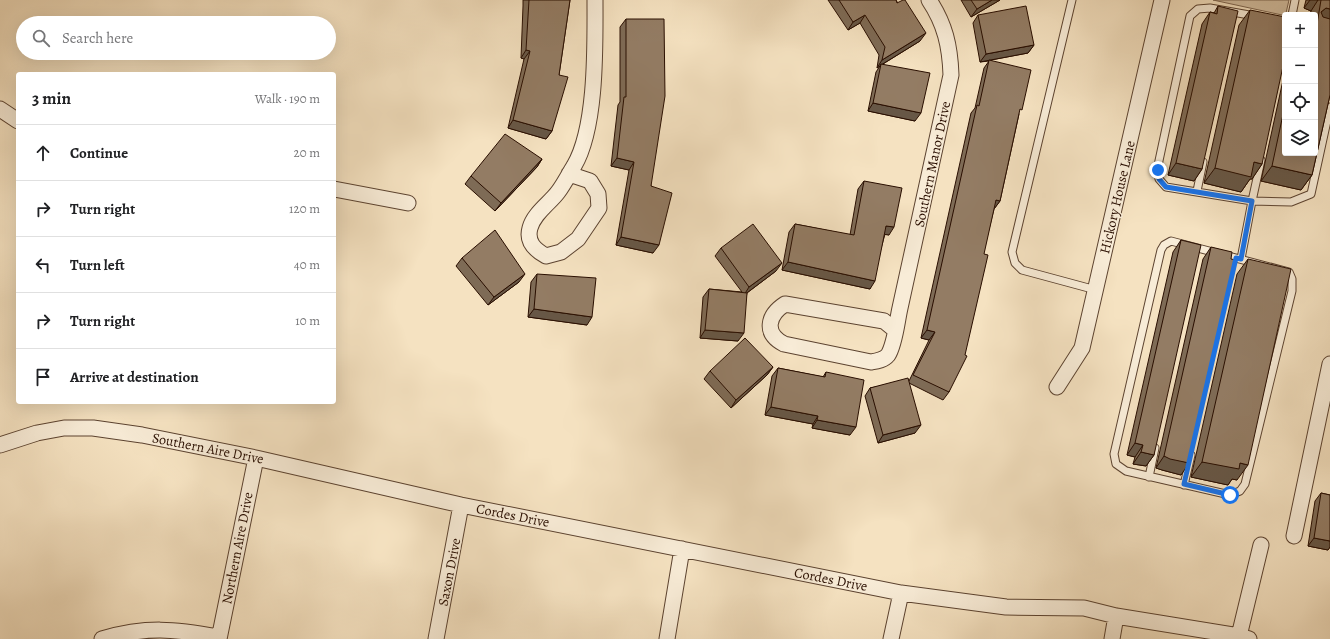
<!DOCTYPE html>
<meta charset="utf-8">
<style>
:root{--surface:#fff;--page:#f2f2f2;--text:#202124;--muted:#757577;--line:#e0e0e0}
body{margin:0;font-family:Alegreya,serif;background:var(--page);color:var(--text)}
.controls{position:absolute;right:12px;top:12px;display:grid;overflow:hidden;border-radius:4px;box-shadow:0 4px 16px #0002}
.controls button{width:36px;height:36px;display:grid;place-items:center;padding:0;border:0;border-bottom:1px solid var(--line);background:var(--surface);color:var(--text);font:20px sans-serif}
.stop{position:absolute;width:12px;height:12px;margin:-9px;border:3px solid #1a73e8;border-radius:50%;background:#fff}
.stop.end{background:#1a73e8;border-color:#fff;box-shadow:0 1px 4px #0008}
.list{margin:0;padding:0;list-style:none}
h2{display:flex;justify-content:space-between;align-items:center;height:52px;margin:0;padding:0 16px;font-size:17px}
h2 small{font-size:13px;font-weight:400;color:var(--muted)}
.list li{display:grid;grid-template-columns:26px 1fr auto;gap:12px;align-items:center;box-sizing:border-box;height:56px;padding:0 16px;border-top:1px solid var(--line)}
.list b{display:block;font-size:15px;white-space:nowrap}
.list em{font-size:13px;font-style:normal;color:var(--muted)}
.icon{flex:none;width:22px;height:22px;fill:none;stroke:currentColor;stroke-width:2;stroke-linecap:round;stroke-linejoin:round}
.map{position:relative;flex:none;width:1330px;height:639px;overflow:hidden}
.search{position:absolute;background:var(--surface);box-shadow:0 4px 16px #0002;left:16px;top:16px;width:320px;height:44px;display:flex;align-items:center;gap:10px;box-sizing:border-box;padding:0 14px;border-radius:22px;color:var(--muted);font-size:15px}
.panel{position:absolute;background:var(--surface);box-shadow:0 4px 16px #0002;left:16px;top:72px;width:320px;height:332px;border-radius:4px}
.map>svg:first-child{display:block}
.green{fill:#d2bea0;stroke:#7e6650}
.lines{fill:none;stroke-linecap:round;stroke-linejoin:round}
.lane-casing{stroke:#5c4330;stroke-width:9}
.street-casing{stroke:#5c4330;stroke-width:17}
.lane{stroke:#f8ecd7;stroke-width:7}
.street{stroke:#f8ecd7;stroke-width:15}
.wall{fill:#7e6b56;stroke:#290e00}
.shaded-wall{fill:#675746;stroke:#290e00}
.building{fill:#937c64;stroke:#290e00}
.route{stroke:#1a73e8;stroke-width:5}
.labels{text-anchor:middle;stroke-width:3;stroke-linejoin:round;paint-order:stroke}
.street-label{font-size:14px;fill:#290e00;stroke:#f8ecd7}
</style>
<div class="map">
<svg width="1330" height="639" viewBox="0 0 1330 639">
<rect width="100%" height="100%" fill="#f5e2c1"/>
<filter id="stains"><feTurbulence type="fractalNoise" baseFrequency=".005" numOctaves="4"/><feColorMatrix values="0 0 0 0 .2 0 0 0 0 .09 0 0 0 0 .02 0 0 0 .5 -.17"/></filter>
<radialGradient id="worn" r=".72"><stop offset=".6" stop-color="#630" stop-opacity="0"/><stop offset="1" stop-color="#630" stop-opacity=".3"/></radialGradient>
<path class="green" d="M1213,0H1289L1286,13L1282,15Z"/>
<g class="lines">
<g class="lane-casing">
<path id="lane" d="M1072,0L1012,252L1015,263L1022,270L1096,290
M1292,15L1295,0
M1255,16L1210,8L1198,9L1190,16L1157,170L1159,179L1166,187L1252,201L1261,160
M1197,191L1203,162
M1171,241L1289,272L1292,279V291L1245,484L1240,491L1230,495L1126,471L1116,464L1114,454L1161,250L1164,245Z
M1241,259L1252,201L1291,202L1311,194L1330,107
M1149,477L1155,448
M1184,485L1191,455"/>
</g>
<g class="street-casing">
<path id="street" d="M0,109L18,121
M569,174L590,181L598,194L599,208L578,239L561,252L546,256C535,250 526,242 530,228C534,213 550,203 558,192C564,184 569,174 574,166C597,127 595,45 595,0
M334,189L408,203
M895,330L884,321L785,304C768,315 763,333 784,344L871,362C877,361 884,360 888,355C895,344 897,321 900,308L951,75C950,46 945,24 929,0
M1057,387L1082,348L1162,0
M0,445L37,433L64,428H93L142,435L256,458L461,505L901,593L1006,607L1084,608L1116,616L1239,636L1249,639
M1294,536L1330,364
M1239,636L1261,545
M102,639C146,626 175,629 219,637
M219,639L256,458
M436,639L461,505
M667,639L682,549
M891,639L901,593
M1112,639L1116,616"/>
</g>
<use href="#lane" class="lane"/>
<use href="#street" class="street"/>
</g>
<path class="wall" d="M523,0H570L559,75L552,131L546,139L508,128L524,59L521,58L523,6Z
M828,0H896L920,41L883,64L915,121L868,111L876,72L880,66L877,68L879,55L860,23L848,30Z
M961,0H1000L971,17Z
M1306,0H1330V95L1312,175L1301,190L1261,181L1285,71V153H1315V15H1310L1311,11L1304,8Z
M1218,6L1202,169L1194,181L1168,175L1202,24L1210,12L1214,13Z
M1250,10L1262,164L1252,179H1250L1241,192L1204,183L1239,25Z
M978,15L1034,45L1028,53L991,60L1019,114L1000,201L994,209L949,392L943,400L909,383L915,433L878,443L865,396L870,388L909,381L929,340L921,338L971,113L975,108L984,68L989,61L980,62L973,23Z
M626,19L651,186L653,253L616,245L629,170L611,166L618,105L620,102V27Z
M542,159L537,167L495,211L465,184L471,176Z
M864,181L889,235L885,234L870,289L782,270L789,232L795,224L850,235L858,189Z
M1181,240L1154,455L1146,466L1133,464L1135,457L1127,455L1173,252Z
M1211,247L1189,463L1181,475L1162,470L1156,468L1203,259Z
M721,248L776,271L747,293L738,341L700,338L703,297L709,289L742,292L715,256Z
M462,258L519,282L488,305L456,266Z
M1248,259L1237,480L1232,479L1228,485L1191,477L1237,274Z
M537,274L587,325L528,317L531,282Z
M773,367L767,375L731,408L704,379L710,371Z
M778,368L823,377L826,372L850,435L812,428L813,424L765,415L772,376Z
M1321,493L1330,495V547L1328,550L1308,546L1315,501Z"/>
<path class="shaded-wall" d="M992,0H1000L971,17L977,9Z
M1310,0H1318L1311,11L1304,8Z
M1326,8L1330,9V26L1317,23L1321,12Z
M865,15L860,23L848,30L853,22Z
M926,33L920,41L881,65V64L880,66L877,68L882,60Z
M1034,45L1028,53L980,62L986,54Z
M526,50L530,51L524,59L521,58Z
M873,103L921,113L915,121L868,111Z
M513,120L552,131L546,139L508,128Z
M617,158L634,162L629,170L611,166Z
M542,159L537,167L495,211L501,203Z
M1254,162L1262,164L1252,179H1250L1241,192L1204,183L1215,168Z
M1176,163L1202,169L1194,181L1168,175Z
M1272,166L1312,175L1301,190L1261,181Z
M996,200L1000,201L994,209L990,208Z
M886,226L894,227L889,235L881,234Z
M621,237L659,245L653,253L616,245Z
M788,262L875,281L870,289L782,270Z
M782,263L776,271L744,295L749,287Z
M525,274L519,282L488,305L494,297Z
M534,309L592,317L587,325L528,317Z
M705,330L744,333L738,341L700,338Z
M927,330L935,332L929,340L921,338Z
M773,367L767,375L731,408L736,400Z
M771,407L818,416L813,424L765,415Z
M817,420L856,427L850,435L812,428Z
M921,425L915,433L878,443L883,435Z
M1135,443L1143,445L1135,457L1127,455Z
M1141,452L1154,455L1146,466L1133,464Z
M1164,456L1189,463L1181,475L1162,470L1156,468Z
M1202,462L1240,463L1248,465L1237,480L1232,479L1228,485L1191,477Z
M1314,538L1330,541V547L1328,550L1308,546Z"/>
<path class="building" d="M529,0H570L559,75L568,77L552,131L513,120L530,51L526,50Z
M839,0H896L897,3L903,0H905L926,33L882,60L885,47L865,15L853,22Z
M971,0H992L977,9Z
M1321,0H1330V9L1326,8L1321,12L1323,17L1330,19V95L1312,175L1272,166L1285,105V153H1315V24H1317Z
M1026,6L1034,45L986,54L978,15Z
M1218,6L1238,11L1202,169L1176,163L1210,12L1217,14Z
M1250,10L1285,17V57L1262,164L1254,162L1251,177L1215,168Z
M626,19H664L665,96L651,186L672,193L659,245L621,237L634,162L617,158L624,97H626Z
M989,60L1031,70L1022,110L1020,109L1000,201L996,200L984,254L988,255L965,355L967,356L949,392L913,375L935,332L927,330L977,105L979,106Z
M881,64L930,73L921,113L873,103Z
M505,134L542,159L501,203L471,176Z
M864,181L902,188L894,227L886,226L875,281L788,262L795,224L854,235Z
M753,224L782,263L749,287L721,248Z
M495,230L525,274L494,297L462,258Z
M1181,240L1201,245L1154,455L1141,452L1143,445L1135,443Z
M1211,247L1232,252L1231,259L1236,260L1189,463L1170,459L1164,456Z
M1248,259L1291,269L1248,465L1240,463L1239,469L1202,462Z
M537,274L596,278L592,317L534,309Z
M709,289L747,293L744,333L705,330Z
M745,338L773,367L736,400L710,371Z
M778,368L825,377L826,372L864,380L856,427L817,420L818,416L771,407Z
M908,378L921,425L883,435L870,388Z
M1321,493L1330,495V541L1314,538Z"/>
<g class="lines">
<path class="route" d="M1158,170L1159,179L1166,187L1252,201L1241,259L1236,258L1184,484L1230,495"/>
</g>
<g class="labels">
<g class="street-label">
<text transform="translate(932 164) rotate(-78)" y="5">Southern Manor Drive</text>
<text transform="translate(1117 197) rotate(-77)" y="5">Hickory House Lane</text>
<text transform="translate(208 448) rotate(11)" y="5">Southern Aire Drive</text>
<text transform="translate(513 515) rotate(11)" y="5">Cordes Drive</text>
<text transform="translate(237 548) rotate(-79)" y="5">Northern Aire Drive</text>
<text transform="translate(449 572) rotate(-79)" y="5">Saxon Drive</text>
<text transform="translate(831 579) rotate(11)" y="5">Cordes Drive</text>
</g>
</g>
<rect width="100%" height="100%" filter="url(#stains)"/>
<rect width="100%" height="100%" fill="url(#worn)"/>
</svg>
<div class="controls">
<button>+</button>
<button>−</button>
<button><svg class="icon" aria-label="locate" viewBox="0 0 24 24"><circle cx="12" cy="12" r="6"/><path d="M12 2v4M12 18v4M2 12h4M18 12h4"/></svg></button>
<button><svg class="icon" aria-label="layers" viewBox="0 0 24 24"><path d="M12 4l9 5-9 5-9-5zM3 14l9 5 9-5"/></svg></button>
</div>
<div class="stop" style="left:1230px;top:495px"></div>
<div class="stop end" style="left:1158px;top:170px"></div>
<div class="search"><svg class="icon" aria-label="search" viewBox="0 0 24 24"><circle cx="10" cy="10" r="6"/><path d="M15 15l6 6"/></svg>Search here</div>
<section class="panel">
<h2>3 min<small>Walk · 190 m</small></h2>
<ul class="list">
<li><svg class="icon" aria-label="ahead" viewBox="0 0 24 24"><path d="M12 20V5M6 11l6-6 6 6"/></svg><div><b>Continue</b></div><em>20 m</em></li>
<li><svg class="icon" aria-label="right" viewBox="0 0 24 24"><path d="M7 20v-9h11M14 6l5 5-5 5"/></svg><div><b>Turn right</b></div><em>120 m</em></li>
<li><svg class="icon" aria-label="left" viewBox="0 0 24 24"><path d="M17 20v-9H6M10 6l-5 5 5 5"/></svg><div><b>Turn left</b></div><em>40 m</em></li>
<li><svg class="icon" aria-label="right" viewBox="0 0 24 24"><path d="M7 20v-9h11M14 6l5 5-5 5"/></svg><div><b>Turn right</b></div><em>10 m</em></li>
<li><svg class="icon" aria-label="arrive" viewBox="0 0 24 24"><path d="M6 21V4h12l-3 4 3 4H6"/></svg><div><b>Arrive at destination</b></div></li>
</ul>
</section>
</div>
